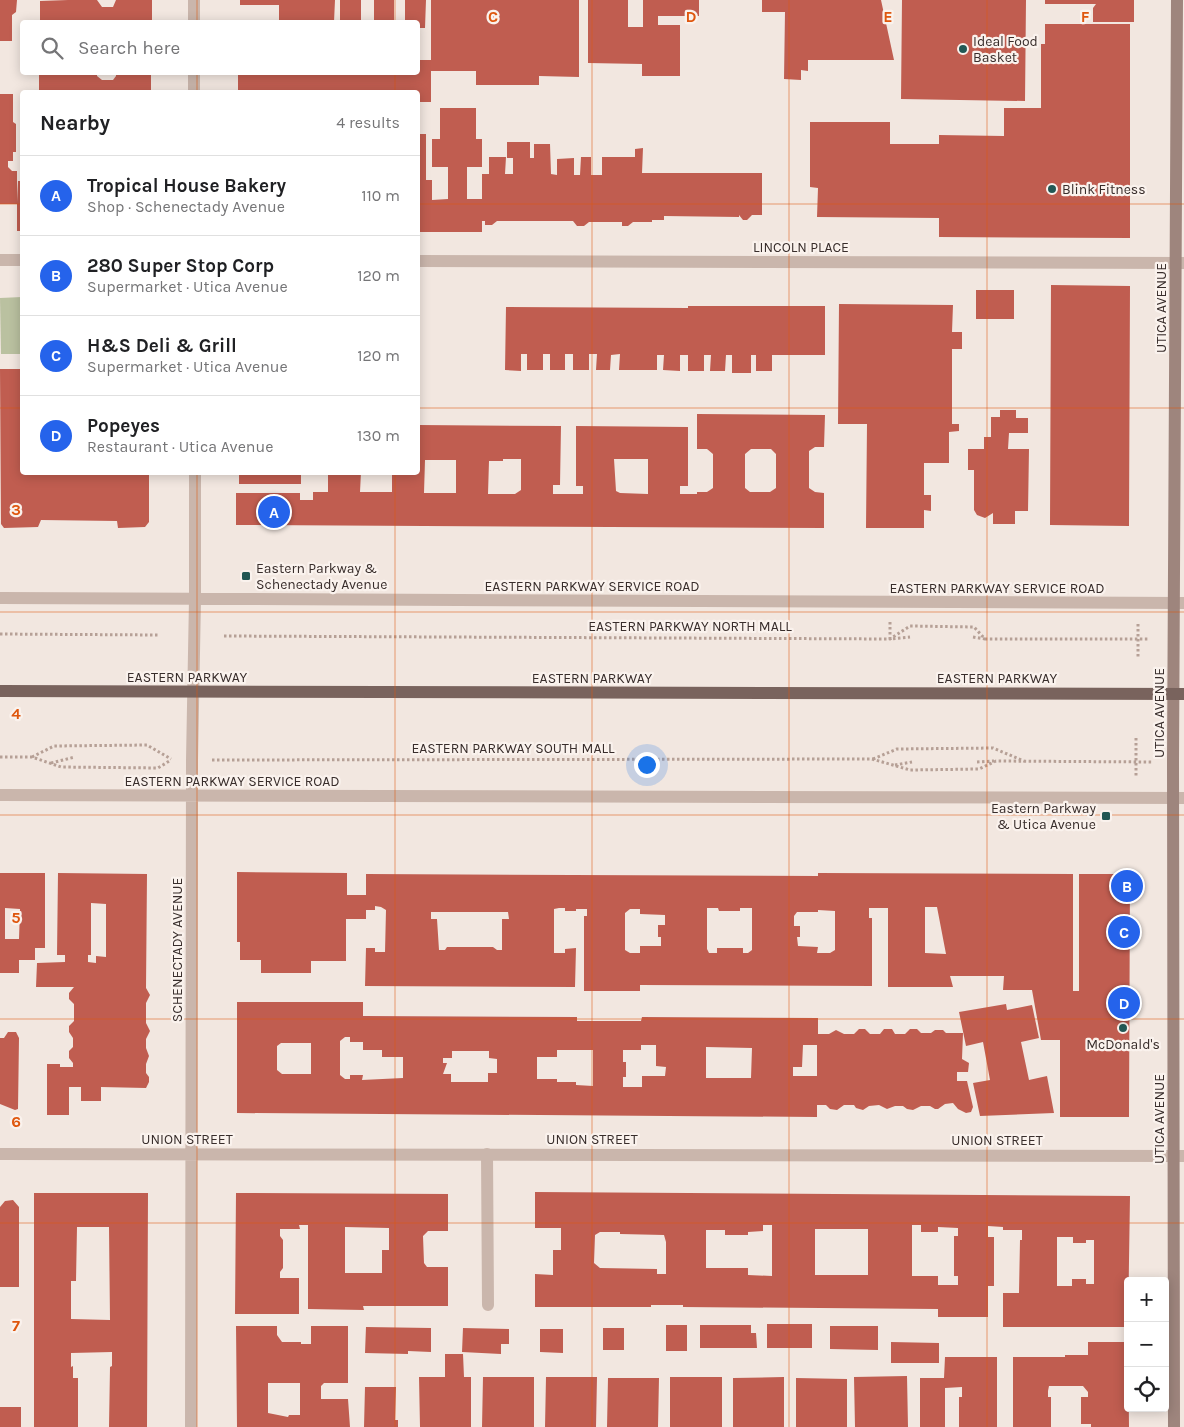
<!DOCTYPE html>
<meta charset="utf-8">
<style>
:root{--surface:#fff;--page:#f6f6f6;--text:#202124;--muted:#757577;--line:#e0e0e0;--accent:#2563eb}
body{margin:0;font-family:Karla,sans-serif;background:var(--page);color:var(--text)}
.controls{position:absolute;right:15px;bottom:15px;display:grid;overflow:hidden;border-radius:5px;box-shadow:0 2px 12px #0003}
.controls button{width:45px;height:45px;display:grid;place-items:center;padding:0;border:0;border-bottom:1px solid var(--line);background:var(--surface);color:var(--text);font:25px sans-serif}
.you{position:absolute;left:646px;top:764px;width:18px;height:18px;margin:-12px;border:4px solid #fff;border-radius:50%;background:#1a73e8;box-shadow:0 0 0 8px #1a73e833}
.badge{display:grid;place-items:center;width:32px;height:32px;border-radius:50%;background:var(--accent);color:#fff;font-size:16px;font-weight:700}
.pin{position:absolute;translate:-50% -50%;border:2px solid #fff;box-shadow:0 1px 5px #0006}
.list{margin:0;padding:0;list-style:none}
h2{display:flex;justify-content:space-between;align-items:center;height:65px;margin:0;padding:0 20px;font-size:21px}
h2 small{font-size:16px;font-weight:400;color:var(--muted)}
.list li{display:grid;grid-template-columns:32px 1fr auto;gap:15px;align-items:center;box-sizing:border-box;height:80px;padding:0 20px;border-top:1px solid var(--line)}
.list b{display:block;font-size:19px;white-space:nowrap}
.list p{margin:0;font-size:16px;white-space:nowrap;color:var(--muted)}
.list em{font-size:16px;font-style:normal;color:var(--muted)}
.icon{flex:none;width:28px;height:28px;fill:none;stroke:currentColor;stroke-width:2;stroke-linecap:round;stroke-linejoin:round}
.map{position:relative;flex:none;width:1184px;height:1427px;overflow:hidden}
.search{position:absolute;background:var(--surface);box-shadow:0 2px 12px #0003;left:20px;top:20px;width:400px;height:55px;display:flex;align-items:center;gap:12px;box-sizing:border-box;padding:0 18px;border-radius:5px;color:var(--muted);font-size:19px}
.panel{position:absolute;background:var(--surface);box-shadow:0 2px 12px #0003;left:20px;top:90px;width:400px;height:385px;border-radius:5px}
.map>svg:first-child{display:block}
.green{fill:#bac1a0}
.building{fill:#c05d50;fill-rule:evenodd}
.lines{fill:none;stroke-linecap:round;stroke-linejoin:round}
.path{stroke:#b6a096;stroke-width:3;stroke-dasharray:2.5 2.5;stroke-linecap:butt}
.lane{stroke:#cab6ac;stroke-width:12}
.street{stroke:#cab6ac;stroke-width:12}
.secondary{stroke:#9e857d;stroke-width:12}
.primary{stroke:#79635d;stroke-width:12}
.grid{fill:none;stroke:#df570e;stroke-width:1;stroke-opacity:0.55}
.poi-dot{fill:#225855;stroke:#faf2ed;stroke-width:2}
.labels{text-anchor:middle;stroke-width:4.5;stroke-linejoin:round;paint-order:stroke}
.poi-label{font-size:14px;fill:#382d2b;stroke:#faf2ed;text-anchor:start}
.street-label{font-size:14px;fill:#382d2b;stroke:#faf2ed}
.grid-label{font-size:16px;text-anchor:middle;font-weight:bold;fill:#df570e;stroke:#faf2ed;stroke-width:4.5;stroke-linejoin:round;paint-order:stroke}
</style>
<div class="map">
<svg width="1184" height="1427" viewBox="0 0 1184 1427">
<rect width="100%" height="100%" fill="#f2e7e0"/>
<path class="green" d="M22,297V354H1L0,298Z"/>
<path class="building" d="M0,0H17L16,12L12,15V41H0Z
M68,0H97L102,7H113L116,0H152V22L102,21L101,22H40V1Z
M240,0H335L334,22H279V5H240Z
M340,0H361V22H340Z
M374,0H394V22H374Z
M405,0H426L425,28H418V22H405Z
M431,0H579V77L539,76V85H476V71H431V102H420L419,113H418V92H238V72H418V60H431Z
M588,0H628V27H643V0H699V16H658V25H680V76H642V64L588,63Z
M762,0H881L894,60H808V71L801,70V80L784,79L785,12H762Z
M902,0H1026L1025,101L901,99Z
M1045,0H1134V22H1093V8L1096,4H1045Z
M1045,24H1130V238L939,237V218L817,217L818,188L810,187V122H890V144H939V135L1004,136V108H1041V44H1045Z
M68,72H97V76L102,80H113L116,76V72H151V92H39V74H67Z
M0,94H13V122L16,124V152H13V161H8V167L12,171H17V202L18,181H22V231H17V204H0Z
M440,108H476V139H482V167H467V199H482V174H489V157H506L505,174H513V158H507V142H530V158H534V144H550L551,174L557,175V159L574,158V175H580L581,157H591V175H602V157H635V149L643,148L642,173H762V215H752L747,220H743L739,215V217L664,216V220H652V222H633L628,226H622V222H589L584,226H577L573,221H497L492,225H485V221H482V232H418V134H426V180H432V200L448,199V167H432V139H440Z
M1051,285L1130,286L1129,526L1050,525Z
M976,290H1014V319H976Z
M839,304L953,305L952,332H962V349H952V424H959V431L949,432V463H924V495H931V511L924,510V528H866L867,424H838Z
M688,306H825V355H772V371H756V355H751V373H732V355H726L725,371H710L711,355H704V371H688V355H680V371L663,370L664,355H657V370H619L620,354L611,355L610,370H596L597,354H589V370H573V354H565V370H550V354H543V370H527V354H521V371L505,370L506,307L688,308Z
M0,369H22V472H149V522L145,527L118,528L117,521L41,520L38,527L4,528L1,524Z
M1000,410H1016V418H1028V433H1009L1008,449H1029L1028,511H1015V524H993V513L985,518L977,515L974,510V470H968V449H984V437H991V417H1000Z
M697,414L825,415L824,447H815L809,451V488L815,492L824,493V528L236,525V493H300V500H313V492H328V472H361L360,492H392V472H418V425L561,426L560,485H553V494H583V486H576V426L688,427V486H680V494H697V492H707L713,488V454L707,449H697ZM751,449H771L776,454V488L770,492H750L745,488V454ZM503,459H521V490L515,494H488L489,461H503ZM614,459H648V494L620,493L616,491ZM425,460H456V493H424Z
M239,472H301V484H239Z
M237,872L347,873V895H366V874L818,876V873L1073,874V991H1079V874H1130L1129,1117H1060V1040H1041L1032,990H1003L1004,976H950L953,987H888V908H869V918H872V986L640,985V991H584V916H587V909H576V911H565V908H559L554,909V953H565V949L576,948L575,987L365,986L366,948H375V952H385L386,910L381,907L375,906V910H366V919H346V961H311V973H261V960H240V942H237ZM925,907H937L946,954L925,953ZM707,908H718L719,911H740V908H752V950L748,953H743V948H717V953H709L707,949ZM630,909H640V914L665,915V925H658V937H661V946H640V953H630L625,950V913ZM818,910L835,911V950L830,953H817L818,947L798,946L797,937H800V926H794V916L797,912H818ZM431,912H508L509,919H502V950H497L493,947H447L445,950H439L437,919H431Z
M0,873H45V948H35V960H19V973H0ZM5,908L20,909L19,939H5Z
M58,873L147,874L146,988L150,995L146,1003V1023L150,1031L146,1039V1048L149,1056L146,1064V1073L149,1077V1082L146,1088L101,1087V1101H81V1087H69V1115H47V1064H60V1067H73V1063L69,1058V1051L73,1047V1038L69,1032V1026L74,1021V1004L69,999V993L74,987H36L37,963L65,962V955H57ZM91,903L106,904V957L96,956V963L88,962V955H91Z
M237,1002H363V1016L577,1017V1021H641L642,1017L818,1018V1034H829L836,1030L844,1034H854L859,1029H865L870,1034H880L884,1029H892L895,1034H905L910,1029H917L921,1033H931L935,1030H943L946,1033H963L962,1059L969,1063L968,1072H957V1081H967L973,1107L971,1112L966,1113L958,1109L953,1103L945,1104L938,1109H935L930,1106H921L913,1110L907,1109L903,1106H895L887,1109L879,1105L869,1106L863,1110L856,1108L854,1105H844L837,1110L830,1109L826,1105H817V1117L237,1113ZM345,1037H350V1042H363V1050H382V1057H403V1078L362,1080L363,1075H350V1079H345L340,1075V1041ZM281,1043H311V1074H282L277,1070V1046ZM641,1045H656V1066L666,1067L665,1076H642V1087H623V1077H626V1062H623V1050H641ZM803,1045H817V1076H793V1067H802ZM706,1047L752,1048L751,1078H706ZM557,1050H593V1086L576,1085V1082H557V1079H537V1057H557ZM452,1051H489V1058L497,1059V1073H488V1082H451V1074H443L447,1063H443V1058H452Z
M1006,1004L1007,1010L1032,1005L1039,1038L1021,1042L1029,1080L1047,1076L1054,1113L980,1116L973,1083L990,1080L983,1042L966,1046L959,1012Z
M8,1032H16L19,1038L18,1109L15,1110L0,1104V1038H4Z
M535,1192L1130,1196L1128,1327H1003V1293H1019L1020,1240H1022V1230H1003V1227L988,1226V1237H994V1286H988V1317H938V1309L683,1307V1305H651V1307H535V1274L553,1275V1250H561V1228H535ZM763,1225H772V1276L748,1275V1268H706V1230H725V1235H748V1232L763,1231ZM912,1225H921V1232H938V1227L958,1228V1236H954V1276H958V1285H938V1276H912ZM815,1229H868V1275H815ZM600,1232H620V1234L664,1235L666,1242V1274H657V1269L600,1268L594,1263L595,1235ZM1057,1237H1073V1243H1086V1240H1094V1284H1086V1279H1072V1286H1057Z
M34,1193H148L147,1427H109L110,1367L112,1366V1352L71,1353V1367L73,1366V1378H78V1427H34ZM77,1227H109L110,1320L71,1319V1281H76Z
M236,1193L448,1194V1231H428L423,1236L424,1263L427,1267H448V1306H363L364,1310L308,1309V1225H299L300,1229H280V1236L283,1240V1268L280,1272V1278H299V1314H235ZM345,1227L389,1228V1250H382V1273H345Z
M13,1200L19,1207V1287H0V1207L5,1201Z
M767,1324H812V1348H767Z
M666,1325H687V1351H666Z
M700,1325H751V1333H756L757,1348H700Z
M236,1326H277V1335L282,1342H301V1344H311V1326H348V1383H324L321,1386V1399H348L350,1427H237ZM268,1383H300V1415H289L288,1417L268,1413Z
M830,1326H878V1350L830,1349Z
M366,1327L431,1328V1352L408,1351V1354L365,1353Z
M463,1328L509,1329V1344H501V1354L462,1352Z
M603,1328H624V1350H603Z
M540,1329H563V1353L540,1352Z
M891,1342L939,1343V1363H891Z
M1088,1342H1128L1129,1427H1091V1424H1081V1397H1088V1392L1083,1386H1049L1048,1391V1397H1051V1427H1013V1357H1065V1355H1088Z
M445,1354H463L464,1377H471V1427H420L419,1377H445Z
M945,1357H997V1427H959V1397H962V1387L945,1388V1427H920V1378H944Z
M907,1376L908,1427H855L854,1377Z
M483,1377H534V1427H482Z
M546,1377H597L596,1427H545Z
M670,1377H722V1427H670Z
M784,1377V1427H733V1378Z
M608,1378H659L658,1427H607Z
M796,1378L847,1379V1427H796Z
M365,1387H396L395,1420H398V1427H364Z
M0,1407H21V1427H0Z"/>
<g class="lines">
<path class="path" d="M890,622V639L910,637
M1138,624V658
M0,634L159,635
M224,636L890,639L910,626L974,627L985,639H1148
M973,637L985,639
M1136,738V778
M0,757H32L61,767L158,768L171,760
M32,757L54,746L147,745L171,759
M873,759L897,749L993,748L1024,761
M212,760L872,759L910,770L979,769L996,761L1152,762
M977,762L994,761
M51,763L75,757
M895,765L912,762"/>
<path class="lane" d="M487,1154L488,1305"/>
<path class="street" d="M194,0V22
M194,72V92
M0,260H22
M418,261L1184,263
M0,598L1184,603
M0,795L1184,798
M0,1154L1184,1156
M191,1427L192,760L195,599V472"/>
<path class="secondary" d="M1174,1427L1173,762L1177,0"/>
<path class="primary" d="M0,691L1184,694"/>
</g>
<path class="grid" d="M197,0V22M395,0V22M592,0V1427M789,0V1427M987,0V1427M197,72V92M395,72V92M0,204H22M418,204H1184M0,408H22M418,408H1184M197,472V1427M395,472V1427M0,612H1184M0,815H1184M0,1019H1184M0,1223H1184"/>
<g class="poi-dot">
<circle cx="963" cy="49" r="5"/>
<circle cx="1052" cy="189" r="5"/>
<rect x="241" y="571" width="10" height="10" rx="2.5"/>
<rect x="1101" y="811" width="10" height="10" rx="2.5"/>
<circle cx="1123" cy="1028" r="5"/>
</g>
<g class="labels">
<g class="poi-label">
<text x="973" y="46">Ideal Food<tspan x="973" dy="16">Basket</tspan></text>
<text x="1062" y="194">Blink Fitness</text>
<text x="256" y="573">Eastern Parkway &amp;<tspan x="256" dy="16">Schenectady Avenue</tspan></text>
<text x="1096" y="813" text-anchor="end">Eastern Parkway<tspan x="1096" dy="16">&amp; Utica Avenue</tspan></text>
<text x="1123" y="1049" text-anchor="middle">McDonald's</text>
</g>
<g class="street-label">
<text x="801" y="252">LINCOLN PLACE</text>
<text transform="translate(1161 308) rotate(-90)" y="5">UTICA AVENUE</text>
<text x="592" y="591">EASTERN PARKWAY SERVICE ROAD</text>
<text x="997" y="593">EASTERN PARKWAY SERVICE ROAD</text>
<text x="690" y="631">EASTERN PARKWAY NORTH MALL</text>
<text x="187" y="682">EASTERN PARKWAY</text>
<text x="592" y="683">EASTERN PARKWAY</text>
<text x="997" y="683">EASTERN PARKWAY</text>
<text transform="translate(1159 713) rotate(-90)" y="5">UTICA AVENUE</text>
<text x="513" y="753">EASTERN PARKWAY SOUTH MALL</text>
<text x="232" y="786">EASTERN PARKWAY SERVICE ROAD</text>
<text transform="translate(177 950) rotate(-90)" y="5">SCHENECTADY AVENUE</text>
<text transform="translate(1159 1119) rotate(-90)" y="5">UTICA AVENUE</text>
<text x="187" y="1144">UNION STREET</text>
<text x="592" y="1144">UNION STREET</text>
<text x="997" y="1145">UNION STREET</text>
</g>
</g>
<g class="grid-label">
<text x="493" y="22">C</text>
<text x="691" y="22">D</text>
<text x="888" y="22">E</text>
<text x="1085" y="22">F</text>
<text x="16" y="515">3</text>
<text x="16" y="719">4</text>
<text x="16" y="923">5</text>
<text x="16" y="1127">6</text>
<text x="16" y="1331">7</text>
</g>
</svg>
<div class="controls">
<button>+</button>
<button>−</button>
<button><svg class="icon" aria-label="locate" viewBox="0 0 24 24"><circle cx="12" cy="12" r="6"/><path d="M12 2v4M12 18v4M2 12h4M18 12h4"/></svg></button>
</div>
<div class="you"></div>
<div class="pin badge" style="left:274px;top:512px">A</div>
<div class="pin badge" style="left:1127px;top:886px">B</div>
<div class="pin badge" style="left:1124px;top:932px">C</div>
<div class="pin badge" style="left:1124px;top:1003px">D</div>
<div class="search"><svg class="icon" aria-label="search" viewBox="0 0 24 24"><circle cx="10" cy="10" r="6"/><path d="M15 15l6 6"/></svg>Search here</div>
<section class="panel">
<h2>Nearby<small>4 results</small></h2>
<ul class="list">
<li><span class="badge">A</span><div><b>Tropical House Bakery</b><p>Shop · Schenectady Avenue</p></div><em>110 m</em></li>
<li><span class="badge">B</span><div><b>280 Super Stop Corp</b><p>Supermarket · Utica Avenue</p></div><em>120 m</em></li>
<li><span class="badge">C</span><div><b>H&amp;S Deli &amp; Grill</b><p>Supermarket · Utica Avenue</p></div><em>120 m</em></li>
<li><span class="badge">D</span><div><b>Popeyes</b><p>Restaurant · Utica Avenue</p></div><em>130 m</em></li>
</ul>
</section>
</div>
